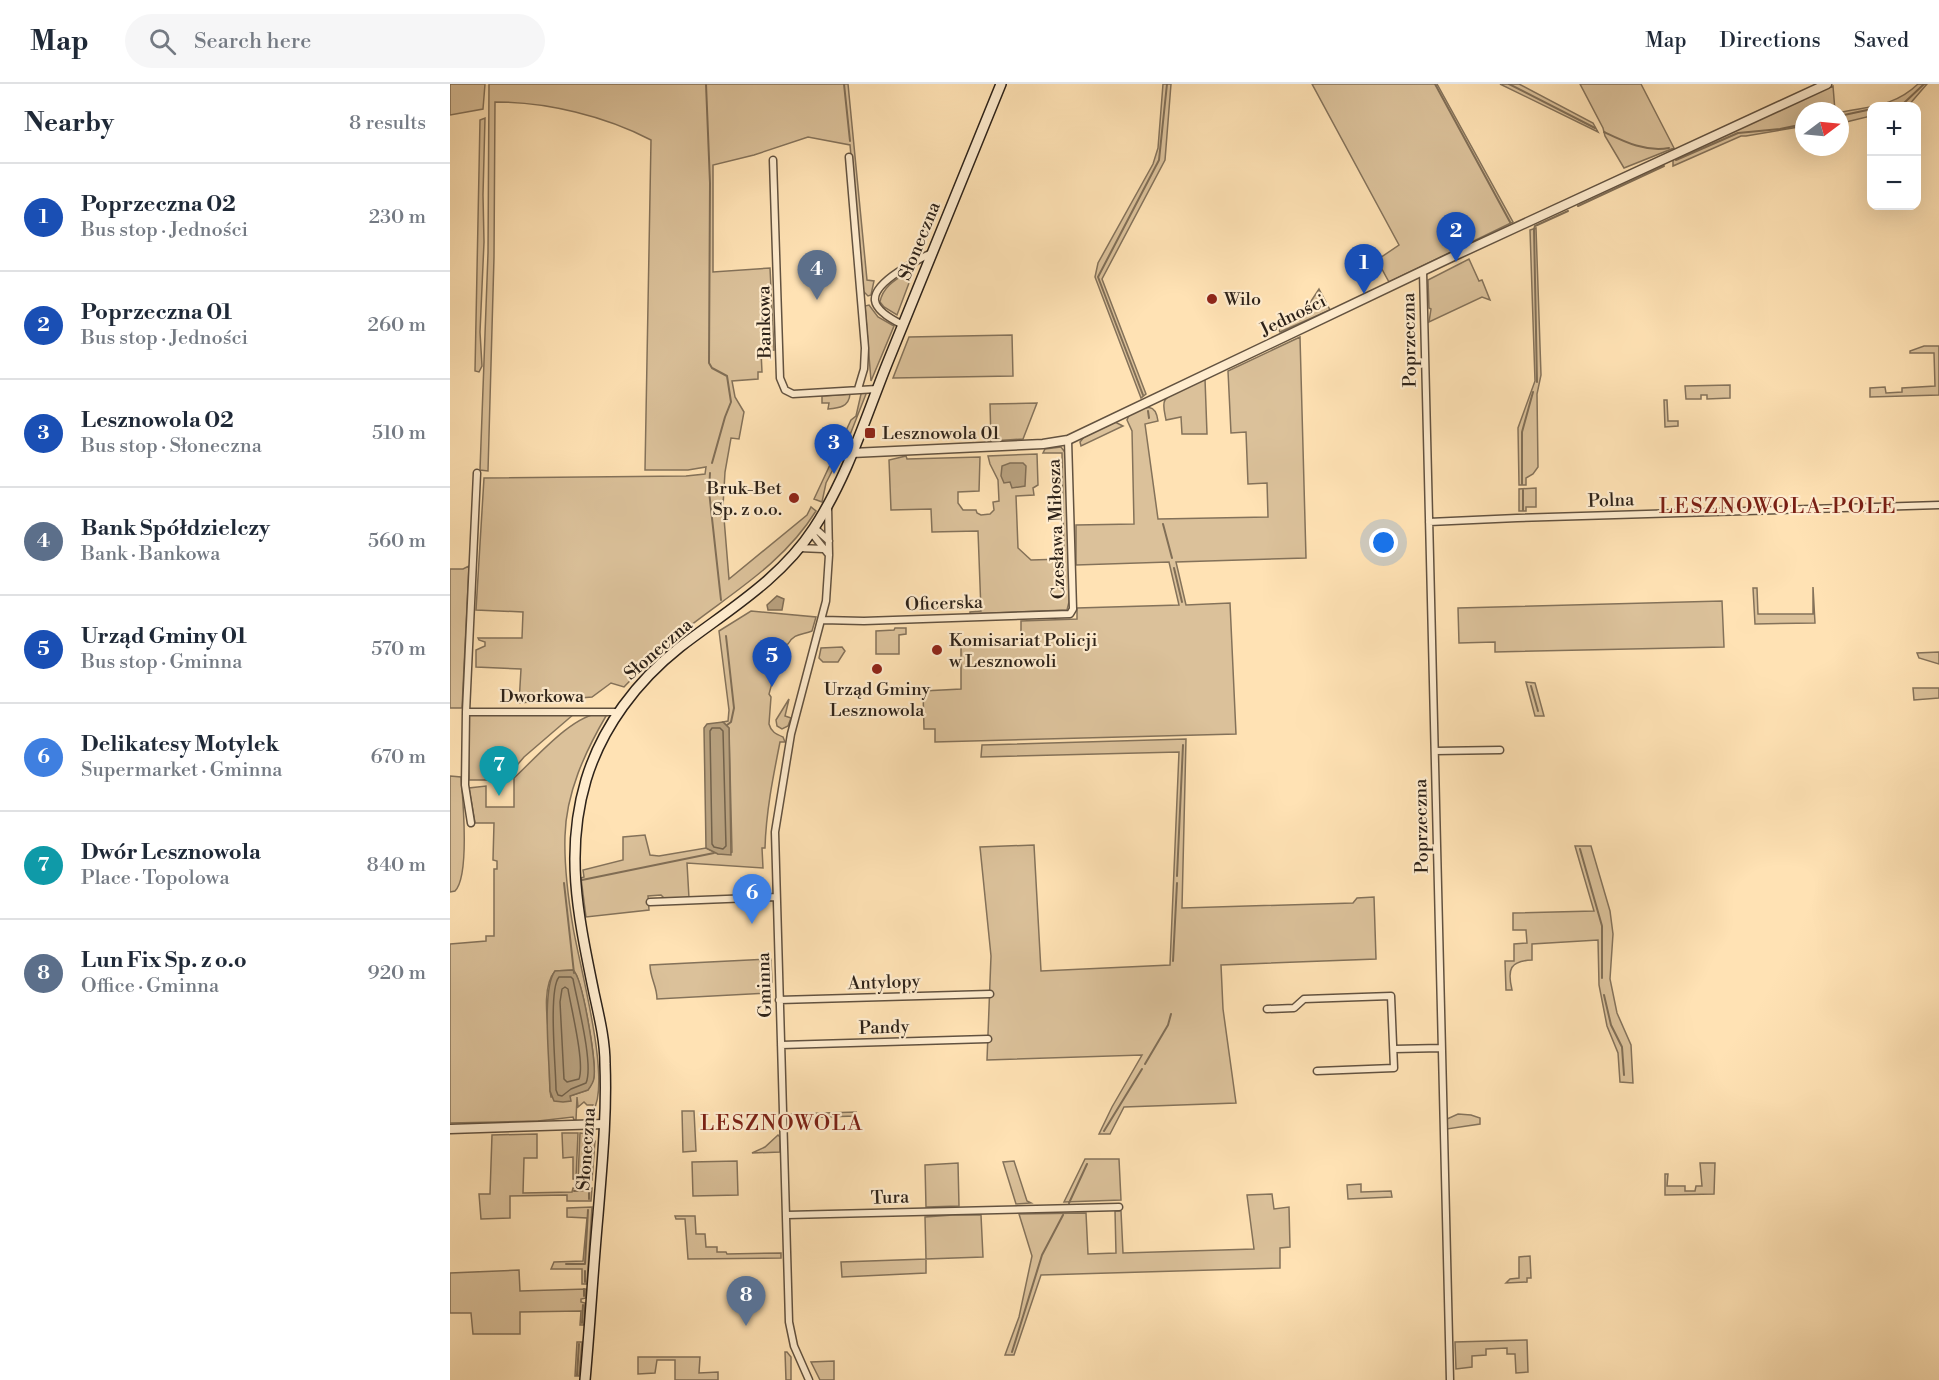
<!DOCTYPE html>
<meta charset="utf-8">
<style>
:root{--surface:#fff;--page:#f6f6f7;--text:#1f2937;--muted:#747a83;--line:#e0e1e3;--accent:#8f2418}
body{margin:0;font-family:"Libre Bodoni",serif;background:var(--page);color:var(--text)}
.controls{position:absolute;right:18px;top:18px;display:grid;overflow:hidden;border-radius:12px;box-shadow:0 6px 24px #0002}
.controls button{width:54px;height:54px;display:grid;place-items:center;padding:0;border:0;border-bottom:2px solid var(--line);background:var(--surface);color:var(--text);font:30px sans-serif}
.compass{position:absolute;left:1345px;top:18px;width:54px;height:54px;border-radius:50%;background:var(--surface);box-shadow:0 6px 24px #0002;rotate:74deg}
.you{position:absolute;left:934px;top:459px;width:21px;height:21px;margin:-15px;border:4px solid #fff;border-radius:50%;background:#1a73e8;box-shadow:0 0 0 9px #1a73e833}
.badge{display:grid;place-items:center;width:39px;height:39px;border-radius:50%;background:var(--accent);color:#fff;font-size:20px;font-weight:700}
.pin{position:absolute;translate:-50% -50px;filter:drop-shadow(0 2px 3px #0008)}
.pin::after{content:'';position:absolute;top:32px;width:21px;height:18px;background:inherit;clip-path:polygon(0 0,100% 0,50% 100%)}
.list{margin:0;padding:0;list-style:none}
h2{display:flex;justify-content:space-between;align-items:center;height:78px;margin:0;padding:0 24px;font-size:26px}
h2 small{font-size:20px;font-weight:400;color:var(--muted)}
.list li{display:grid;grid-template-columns:39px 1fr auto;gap:18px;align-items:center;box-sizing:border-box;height:108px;padding:0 24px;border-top:2px solid var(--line)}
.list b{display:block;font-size:22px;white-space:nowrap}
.list p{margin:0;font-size:20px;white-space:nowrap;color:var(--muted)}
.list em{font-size:20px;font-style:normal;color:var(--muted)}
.icon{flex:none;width:33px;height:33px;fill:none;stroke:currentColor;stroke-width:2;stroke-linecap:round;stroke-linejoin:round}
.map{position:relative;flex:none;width:1489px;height:1296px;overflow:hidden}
header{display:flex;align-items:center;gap:36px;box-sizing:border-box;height:84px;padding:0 30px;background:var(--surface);border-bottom:2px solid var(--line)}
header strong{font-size:28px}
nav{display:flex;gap:33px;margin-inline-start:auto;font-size:21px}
.search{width:420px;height:54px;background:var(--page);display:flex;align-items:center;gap:15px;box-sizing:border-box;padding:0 21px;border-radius:33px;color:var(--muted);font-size:22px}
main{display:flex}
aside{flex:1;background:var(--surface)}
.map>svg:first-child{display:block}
.green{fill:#dbc19a;stroke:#84725a;stroke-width:1.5;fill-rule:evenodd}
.water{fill:#b8a17f;stroke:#806e56;stroke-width:1.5}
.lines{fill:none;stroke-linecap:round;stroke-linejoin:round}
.shore{stroke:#72624c;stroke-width:1.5}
.stream{stroke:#806e56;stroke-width:2}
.minor-casing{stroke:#625240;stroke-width:9}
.tertiary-casing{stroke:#625240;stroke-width:11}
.secondary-casing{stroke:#2d2219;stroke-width:12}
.minor{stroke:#ffecce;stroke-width:6}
.tertiary{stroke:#ffecce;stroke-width:8}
.secondary{stroke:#ffecce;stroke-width:9}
.poi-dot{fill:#8f2418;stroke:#ffecce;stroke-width:2}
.labels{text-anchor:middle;stroke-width:4.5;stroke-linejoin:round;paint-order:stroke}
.street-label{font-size:18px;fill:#2d2219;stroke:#ffecce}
.poi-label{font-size:18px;fill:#2d2219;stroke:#ffecce;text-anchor:start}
.quarter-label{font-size:21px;letter-spacing:1.5px;fill:#7a1f14;stroke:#ffecce}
</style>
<header>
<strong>Map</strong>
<div class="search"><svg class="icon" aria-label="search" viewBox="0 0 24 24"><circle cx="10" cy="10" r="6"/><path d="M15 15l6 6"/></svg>Search here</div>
<nav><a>Map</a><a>Directions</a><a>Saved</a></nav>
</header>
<main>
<aside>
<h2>Nearby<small>8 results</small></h2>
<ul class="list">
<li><span class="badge" style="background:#1a4fb4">1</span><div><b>Poprzeczna 02</b><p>Bus stop · Jedności</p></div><em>230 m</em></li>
<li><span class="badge" style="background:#1a4fb4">2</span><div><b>Poprzeczna 01</b><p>Bus stop · Jedności</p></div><em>260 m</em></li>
<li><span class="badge" style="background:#1a4fb4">3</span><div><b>Lesznowola 02</b><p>Bus stop · Słoneczna</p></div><em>510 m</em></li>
<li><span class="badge" style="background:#5c6f8a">4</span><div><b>Bank Spółdzielczy</b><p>Bank · Bankowa</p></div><em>560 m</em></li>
<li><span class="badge" style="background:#1a4fb4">5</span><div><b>Urząd Gminy 01</b><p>Bus stop · Gminna</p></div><em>570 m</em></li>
<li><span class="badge" style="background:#3f7fe0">6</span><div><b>Delikatesy Motylek</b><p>Supermarket · Gminna</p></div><em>670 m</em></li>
<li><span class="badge" style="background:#0f9aa8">7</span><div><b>Dwór Lesznowola</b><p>Place · Topolowa</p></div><em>840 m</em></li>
<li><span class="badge" style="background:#5c6f8a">8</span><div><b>Lun Fix Sp. z o.o</b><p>Office · Gminna</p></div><em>920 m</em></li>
</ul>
</aside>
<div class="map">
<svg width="1489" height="1296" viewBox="0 0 1489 1296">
<rect width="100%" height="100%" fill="#ffe2b4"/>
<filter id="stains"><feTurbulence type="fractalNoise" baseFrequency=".00333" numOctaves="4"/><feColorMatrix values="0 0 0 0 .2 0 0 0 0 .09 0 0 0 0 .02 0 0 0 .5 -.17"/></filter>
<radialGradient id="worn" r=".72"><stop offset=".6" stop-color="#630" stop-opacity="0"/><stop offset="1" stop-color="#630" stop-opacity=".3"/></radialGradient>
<path class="green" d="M0,0H35L33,25L0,31Z
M39,0H398L417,196L424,197L421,211L418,212L413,207L400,61L358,53L304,71L263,81V188L320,184L324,266L311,267L312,288H308V295L282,297L285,313L294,328L289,355L281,354L275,388L273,422L279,495L357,431L361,423L366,427C331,483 276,512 227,552C207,567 191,586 174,603L161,599L142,613L69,619L71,585L26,583V566L35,562V558L29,556L28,554H72L73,528L26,526L34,394L236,392L255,390L256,383L238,386H195L201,56C155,32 97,18 45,18L44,173L38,387L30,386L38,169Z
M713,0H721L715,76L652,195L696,310L691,314L645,193L648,179L703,80L708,64Z
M862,0H987L1063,138L939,198L927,176L949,161Z
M1050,0H1069L1143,39L1148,48Z
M1130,0H1191L1224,64L1174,84L1155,52L1153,44Z
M1468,0H1477L1458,22H1422L1421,32L1392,39V28C1422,22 1445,22 1468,0Z
M1383,2L1385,27H1354V42L1296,52H1291L1223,82V75L1366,8Z
M35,34L33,111L34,158L30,248L32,282L29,288L25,287L30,36Z
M1086,144L1091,291L1087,310L1088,383L1083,390L1076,394V401H1069L1068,344L1085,297L1080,146Z
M1019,175L1029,197L1032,196L1040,216L1032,213L979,238L981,225L979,224L978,196Z
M465,183L447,231L434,223L430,218C433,200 451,193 465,183Z
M869,205L880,226L830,248L828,244L850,234Z
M419,221L428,233L444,242L421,297L415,222Z
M562,251L563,292L443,294L459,253Z
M850,253L856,474L726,478L736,521L780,519L786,650L485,658V645H474L473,607L511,605V559L571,557V537L627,535V524L729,521L719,478L626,481V441L684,440L682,347L677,336L679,331C692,325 705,315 708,337L695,340L708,435L818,433L817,399L798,400L796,348L781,349L778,287Z
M1474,262H1489V311L1420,313V304L1435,303L1436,309L1452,308V304L1485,302L1484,269H1460V267Z
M755,295L757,350H732L731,333L716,336C715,330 712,321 715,316C720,308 747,299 755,295Z
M1280,301V314L1257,315V311H1251V315H1236L1235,302Z
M414,308L416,310L398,356L376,399L372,418L364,415L401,336L406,332L411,310Z
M400,310C399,323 389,324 378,325L379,319H372V312Z
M1214,316H1217L1218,337H1228V342L1215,343Z
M587,319L573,355L541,357L540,320Z
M665,338L673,342L631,362L630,358L634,353Z
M611,363L617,371L619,518L617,526L520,530V528L531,527L528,447L482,448L481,425L441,426L439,376L456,372L457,375L530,373L529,407L508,408V419L513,426H526L527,429L531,431L540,430L544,426L543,418L549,417L548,396L540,380L538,372L587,370L588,401L583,404L584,411L566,412L568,464L581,476L614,475L612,369H593L595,365Z
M1086,404V423H1076V427H1069V405Z
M19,482L12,624H0V485H13Z
M1363,503L1365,539L1305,540L1303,504H1307L1308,530H1363Z
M1272,517L1274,563L1045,568V558L1009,559L1008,524Z
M301,527L366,533L362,547C352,551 344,549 338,560L332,562L319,610L321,613L319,640C321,648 326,650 333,653L335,658H330C323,693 316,728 315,764H312L313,784L237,779L239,814L215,815L211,811L198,812L199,826L136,833L131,794L134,793L133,786L173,776V753L195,751L200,771L209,772L256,764L268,770L282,768L279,644L273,638L278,637L279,626L269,547Z
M445,544H456V550L449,551V570H426V547L444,546Z
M392,563L395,567L388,578H373L369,574L371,564Z
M1489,568V580L1469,574L1467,569Z
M1076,598L1085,599L1094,632H1085Z
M1463,604H1489V614L1464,616Z
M339,615L335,632L341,634L338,642L332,645L327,642L326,636Z
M151,629L156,632C135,668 116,709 115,752C114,782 118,813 123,843C129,880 162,998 143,1027V1021H137L134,1018L128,1023L127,1013L126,1036H124L123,1033L88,1037L0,1039V860L36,857V852H44V785H47V777L43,776L44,739H25L19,704L36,702V723H64V694C85,675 122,631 151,629ZM123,886C133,894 146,978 144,993C143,998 140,1002 138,1006L120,1012L101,1013C98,997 100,981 100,965C99,944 90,905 105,887Z
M124,630L74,673L63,686L42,696H19L18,631Z
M736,655L732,824L903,819L907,814L924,813L926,875L771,881L773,925L786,1019L674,1023L660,1050H649L662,1023L692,971L537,976L541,872L530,763L584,761L591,887L720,881L729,668L531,673L532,661Z
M0,692L11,693C13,716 20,792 5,807L0,808Z
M1125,762H1141L1160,827L1163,850L1160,895L1167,929L1181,961L1183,999L1170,998L1168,969L1157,942L1149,901L1148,856L1082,860V876C1060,877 1057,885 1062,906H1056L1055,877H1064V860L1077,859L1076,846H1063V829L1144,827Z
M321,875L322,898L319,903V909L207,915C207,902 200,894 200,881Z
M232,1027H244L246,1067L233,1068Z
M406,1028V1032L342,1034L341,1030Z
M1008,1030L1021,1031L1030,1034V1040L997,1045V1035Z
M112,1049H128L126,1095H123V1073L113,1074Z
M130,1049L137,1050L145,1057L142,1096L128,1095Z
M87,1050V1074H74L73,1109L122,1108L123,1104H142L141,1117H117V1111L60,1112V1134L31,1135L29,1110H40L42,1051Z
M328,1051L330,1053V1068L302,1069L315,1063Z
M635,1075H669L671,1116L614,1118Z
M287,1077L288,1111L243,1112L242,1078Z
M564,1077L577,1117L581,1119L566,1120L553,1078Z
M508,1079L509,1122L476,1123L475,1081Z
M1250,1079H1265L1264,1110L1215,1111V1090H1218L1217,1102H1235V1107H1245L1246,1102H1252Z
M911,1100V1108L941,1107L942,1113L898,1115L897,1101Z
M822,1110L824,1125L839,1123L840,1163L830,1164V1184L591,1191L564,1271H555L569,1233L582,1172L569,1130L636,1129L638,1170L666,1169L665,1127H671L673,1169L804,1165L797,1111Z
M142,1123L137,1200H132V1185H101L104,1178L133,1177L137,1134L117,1133V1124Z
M503,1131H531L533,1173L476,1175V1189L392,1193L391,1178L476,1175L475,1133Z
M225,1132H245L246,1150H255L256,1163H267V1168H276L277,1170L331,1169V1174L238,1175L235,1135H226Z
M1080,1172L1081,1194H1077V1198L1056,1199L1060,1195L1069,1194V1173Z
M69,1186L70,1207L136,1205V1214L131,1215V1218L135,1219L134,1241H130L131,1227L70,1228V1250H23L21,1229H0V1189Z
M1077,1256L1078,1288L1066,1289L1065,1270H1057V1264L1036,1265V1271L1022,1272V1283L1006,1285L1005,1258Z
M127,1258H132L129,1292H125Z
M335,1268H337L341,1273V1296H336Z
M188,1273H250L249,1289L268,1288V1296H225V1276H207L205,1289L188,1290Z
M384,1277V1296H370L361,1278Z"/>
<path class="water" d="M560,379H573L576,382L575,402L562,404L560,398L554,399L551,392L552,382Z
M327,512L334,515L332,526H318L317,521Z
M273,638L279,644L281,771L268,770L256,764L254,644L257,640Z
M123,886C133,894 146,978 144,993C144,998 141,1002 138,1006L120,1012L121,1017L113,1018L104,1017L100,1007C100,981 91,905 105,887Z"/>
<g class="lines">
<path class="shore" d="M262,644H270L273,647L276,762L273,765L264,763L262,760L260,647Z
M109,893H121L123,895C127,917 144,981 136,999L121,1005L112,1012L108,1011L106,1006C106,985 98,906 109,893Z
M115,903L118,905C121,924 135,979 129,995L117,998L114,995L110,918L112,905Z"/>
<path class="stream" d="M256,0L260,99L259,279L262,284L277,292L281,318L275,333L262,379
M394,0L400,57
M985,0L1060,138
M1059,0L1145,44
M1435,22L1454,19L1474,0
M1394,31L1422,25
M1154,48C1175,58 1195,68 1219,64
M1226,76L1288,49L1330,45L1354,40
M1128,122L1214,82
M1087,298L1084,145L1085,142L1118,127
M693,311L648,193L709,76L717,0
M698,327L699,334
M260,389L259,407L271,516
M1072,400V348L1083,308
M1073,406V426
M713,440L722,474
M724,484L732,518
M276,552L284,624L281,638L277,641
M1081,602L1088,627
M1130,765L1152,842V894
M727,792L733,661
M132,796L264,769
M114,799L124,889
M723,877L727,799
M1154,911L1161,941L1172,963L1174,991
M695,980L718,941L721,930
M654,1047L692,985
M140,1094L141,1058
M124,1107L139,1106V1115
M619,1119L637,1080
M116,1180H135L138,1126
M135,1198V1187
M134,1212V1205
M132,1239L133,1221
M562,1268L592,1171L613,1131
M127,1291L129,1260"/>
<g class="minor-casing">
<path id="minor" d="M399,73L415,264L414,285L408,305
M323,76L330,294L335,306L343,310L427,305
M973,187L1000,1296
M453,241C418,224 415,210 448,188C459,181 470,174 482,169
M979,438L1067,434L1489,421
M363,446L364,452L379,471
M363,446L368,447L379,457
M349,464L373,465
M372,536L414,537L620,530L623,525L618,356
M16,628H169
M985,667L1050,666
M21,739L15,701L16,628L27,389
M200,818L325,813
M329,916L540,910
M817,925L844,924L854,915L941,912L944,984L867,987
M331,961L538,955
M944,965L991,964
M337,1131L669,1123
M359,1296L344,1262L339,1238L325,748L341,650L376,517L379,471L378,422"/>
</g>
<g class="tertiary-casing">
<path id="tertiary" d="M402,369L593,360L618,356L1004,172L1377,0
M0,1045L154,1040"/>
</g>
<g class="secondary-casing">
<path id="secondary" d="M135,1296C140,1241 143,1186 148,1131C152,1081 157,1030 155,980C155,956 149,932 144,909C129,835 114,770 136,696C152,643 187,597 230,563C278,526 330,496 364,444C397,394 415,335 437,280C475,187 513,93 551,0"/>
</g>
<use href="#minor" class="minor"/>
<use href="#tertiary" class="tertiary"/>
<use href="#secondary" class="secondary"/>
</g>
<g class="poi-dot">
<circle cx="762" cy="215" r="6"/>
<rect x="414" y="343" width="12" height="12" rx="3"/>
<circle cx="344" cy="414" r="6"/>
<circle cx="487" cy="566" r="6"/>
<circle cx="427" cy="585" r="6"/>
</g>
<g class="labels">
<g class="street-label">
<text transform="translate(469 157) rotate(-68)" y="6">Słoneczna</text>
<text transform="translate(843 231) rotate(-26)" y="6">Jedności</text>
<text transform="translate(314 238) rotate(-91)" y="6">Bankowa</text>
<text transform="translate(959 256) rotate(-91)" y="6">Poprzeczna</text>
<text transform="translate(1161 416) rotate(-2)" y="6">Polna</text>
<text transform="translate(606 445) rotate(-92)" y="6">Czesława Miłosza</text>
<text transform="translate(494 519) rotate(-2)" y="6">Oficerska</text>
<text transform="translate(208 565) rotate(-41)" y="6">Słoneczna</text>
<text x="92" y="618">Dworkowa</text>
<text transform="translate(971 742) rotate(-91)" y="6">Poprzeczna</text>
<text transform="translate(434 898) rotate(-2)" y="6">Antylopy</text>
<text transform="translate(314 901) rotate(-92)" y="6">Gminna</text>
<text transform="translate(434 943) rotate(-2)" y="6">Pandy</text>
<text transform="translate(136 1065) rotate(-86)" y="6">Słoneczna</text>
<text transform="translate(440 1113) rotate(-2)" y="6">Tura</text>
</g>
<g class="poi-label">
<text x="774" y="221">Wilo</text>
<text x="432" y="355">Lesznowola 01</text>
<text x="332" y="410" text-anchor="end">Bruk-Bet<tspan x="332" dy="21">Sp. z o.o.</tspan></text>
<text x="499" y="562">Komisariat Policji<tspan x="499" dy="21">w Lesznowoli</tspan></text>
<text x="427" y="611" text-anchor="middle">Urząd Gminy<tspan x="427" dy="21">Lesznowola</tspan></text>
</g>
<g class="quarter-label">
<text x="1328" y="429">LESZNOWOLA-POLE</text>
<text x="332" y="1046">LESZNOWOLA</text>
</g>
</g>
<rect width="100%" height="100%" filter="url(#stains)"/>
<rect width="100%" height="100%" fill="url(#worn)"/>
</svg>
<div class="controls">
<button>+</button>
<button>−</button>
</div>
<svg class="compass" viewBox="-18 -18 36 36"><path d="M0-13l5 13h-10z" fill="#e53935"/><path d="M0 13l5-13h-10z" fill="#747a83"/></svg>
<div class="you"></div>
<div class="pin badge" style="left:914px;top:210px;background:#1a4fb4">1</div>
<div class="pin badge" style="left:1006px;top:178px;background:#1a4fb4">2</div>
<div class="pin badge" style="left:384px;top:390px;background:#1a4fb4">3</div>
<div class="pin badge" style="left:367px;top:216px;background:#5c6f8a">4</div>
<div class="pin badge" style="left:322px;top:603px;background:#1a4fb4">5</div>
<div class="pin badge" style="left:302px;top:840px;background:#3f7fe0">6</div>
<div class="pin badge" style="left:49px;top:712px;background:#0f9aa8">7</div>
<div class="pin badge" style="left:296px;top:1242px;background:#5c6f8a">8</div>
</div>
</main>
